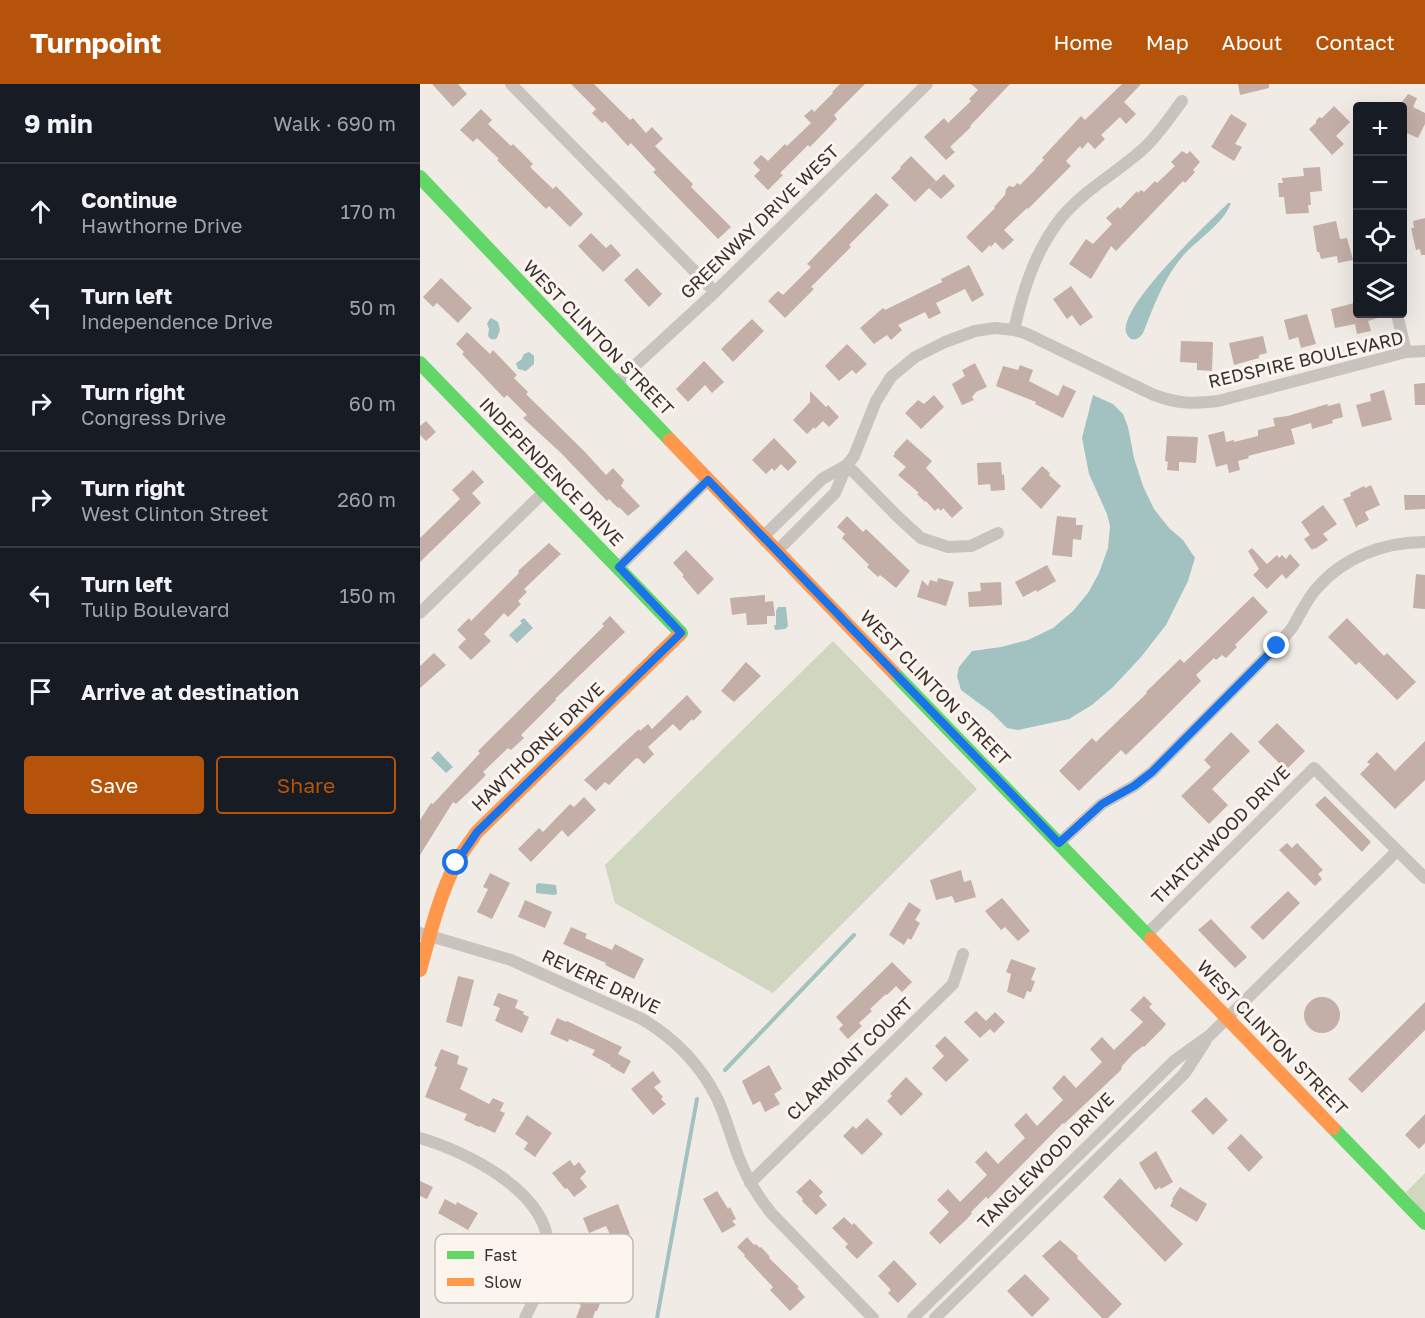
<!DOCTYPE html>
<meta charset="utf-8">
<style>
:root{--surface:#171b24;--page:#242831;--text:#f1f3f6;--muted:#9ea1a6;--line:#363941;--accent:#b45309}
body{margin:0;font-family:"Golos Text",sans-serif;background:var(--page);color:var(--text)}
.controls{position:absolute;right:18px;top:18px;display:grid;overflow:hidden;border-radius:6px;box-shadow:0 6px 24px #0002}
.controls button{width:54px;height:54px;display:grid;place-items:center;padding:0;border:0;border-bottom:2px solid var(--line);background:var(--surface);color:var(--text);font:30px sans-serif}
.stop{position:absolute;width:18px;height:18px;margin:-14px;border:4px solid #1a73e8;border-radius:50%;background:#fff}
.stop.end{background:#1a73e8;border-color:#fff;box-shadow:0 2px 6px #0008}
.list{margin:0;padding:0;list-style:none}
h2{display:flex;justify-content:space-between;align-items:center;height:78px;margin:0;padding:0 24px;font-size:26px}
h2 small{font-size:20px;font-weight:400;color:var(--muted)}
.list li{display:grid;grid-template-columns:39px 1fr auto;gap:18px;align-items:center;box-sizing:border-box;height:96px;padding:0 24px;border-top:2px solid var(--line)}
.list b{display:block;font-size:22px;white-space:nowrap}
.list p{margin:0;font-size:20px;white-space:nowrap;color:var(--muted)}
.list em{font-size:20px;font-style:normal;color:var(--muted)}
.actions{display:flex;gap:12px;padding:18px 24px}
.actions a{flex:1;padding:14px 0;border:2px solid var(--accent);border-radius:6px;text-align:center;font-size:21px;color:var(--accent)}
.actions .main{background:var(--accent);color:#fff}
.icon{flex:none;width:33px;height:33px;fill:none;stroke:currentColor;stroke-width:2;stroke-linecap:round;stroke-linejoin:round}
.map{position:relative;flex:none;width:1005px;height:1234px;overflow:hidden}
header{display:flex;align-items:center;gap:36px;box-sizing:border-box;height:84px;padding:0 30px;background:var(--accent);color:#fff}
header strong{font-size:28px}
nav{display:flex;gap:33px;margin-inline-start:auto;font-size:21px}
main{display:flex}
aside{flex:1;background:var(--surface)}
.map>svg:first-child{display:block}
.green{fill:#d1d6bf}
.water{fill:#a1c2c1}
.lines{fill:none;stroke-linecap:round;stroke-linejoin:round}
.stream{stroke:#a1c2c1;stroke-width:4}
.building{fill:#c3afa7}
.street{stroke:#c9c3be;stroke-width:12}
.fast{stroke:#63d668;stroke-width:14}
.slow{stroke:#ff974d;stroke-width:14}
.route{stroke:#1a73e8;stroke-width:8}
.labels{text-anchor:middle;stroke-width:6;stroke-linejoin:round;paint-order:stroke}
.street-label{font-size:18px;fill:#3b302b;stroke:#fbf5ee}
.key{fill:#fbf5ee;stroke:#c1bab4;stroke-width:1.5}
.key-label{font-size:16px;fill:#3b302b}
</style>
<header>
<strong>Turnpoint</strong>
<nav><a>Home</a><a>Map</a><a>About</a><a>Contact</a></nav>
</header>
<main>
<aside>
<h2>9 min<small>Walk · 690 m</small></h2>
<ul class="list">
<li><svg class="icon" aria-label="ahead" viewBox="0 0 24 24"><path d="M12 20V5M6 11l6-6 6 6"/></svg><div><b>Continue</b><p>Hawthorne Drive</p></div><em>170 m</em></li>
<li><svg class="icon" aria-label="left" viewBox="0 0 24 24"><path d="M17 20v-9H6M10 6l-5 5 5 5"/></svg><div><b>Turn left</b><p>Independence Drive</p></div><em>50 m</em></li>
<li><svg class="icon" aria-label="right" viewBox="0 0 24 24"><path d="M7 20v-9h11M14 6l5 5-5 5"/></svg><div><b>Turn right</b><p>Congress Drive</p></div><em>60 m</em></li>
<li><svg class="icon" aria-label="right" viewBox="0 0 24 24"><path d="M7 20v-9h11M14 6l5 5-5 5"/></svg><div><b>Turn right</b><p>West Clinton Street</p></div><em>260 m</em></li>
<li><svg class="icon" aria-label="left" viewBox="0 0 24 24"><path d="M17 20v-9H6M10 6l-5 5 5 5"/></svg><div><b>Turn left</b><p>Tulip Boulevard</p></div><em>150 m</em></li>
<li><svg class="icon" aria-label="arrive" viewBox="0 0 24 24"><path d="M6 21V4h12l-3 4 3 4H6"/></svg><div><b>Arrive at destination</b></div></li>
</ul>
<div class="actions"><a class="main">Save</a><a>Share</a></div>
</aside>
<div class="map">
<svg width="1005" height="1234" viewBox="0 0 1005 1234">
<rect width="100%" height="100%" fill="#f0ebe5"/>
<path class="green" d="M413,557L557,705L353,909L195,819L185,781Z
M1005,1089V1130L986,1108Z"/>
<path class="water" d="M808,119H811C802,143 773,157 758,178C742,199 733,224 723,249C720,254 713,259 708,252C689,230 792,136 808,119Z
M71,234L78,238L80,246L77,254C73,257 70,255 68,252L69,245L67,240L69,236Z
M109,268L114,272V280L106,287L98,285L96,279L101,276L104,270Z
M673,311L693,320L703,330L708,343L714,374L723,402L734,425L749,444L763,456L775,474L768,497L746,541L721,573L693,603L672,621L649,635L598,646L587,644L571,628L541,606L537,592L539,583L552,567L581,563L608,556L633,544L653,527L668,509L679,489L688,464L690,442L687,430L669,390L662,354Z
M358,523H366L368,542L365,545L355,546L354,541H356V527Z
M104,534L113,544L97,559L89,551L102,539L100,537Z
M18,667L33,683L26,689L11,674Z
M118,799L136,801L137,810L134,811L116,809V801Z"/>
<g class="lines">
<path class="stream" d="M305,986L434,851
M237,1234L277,1015"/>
</g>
<path class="building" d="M12,0H38L47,10L33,23Z
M151,0H174L210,36L213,34L226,49L232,43L243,55L235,62L273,100L271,103L311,143L298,155L233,88L236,86L211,59L208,62L185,37L182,39L172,29L176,25Z
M420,0H445L414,31L417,35L390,63L388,61L360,89L363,91L348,106L334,92L340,86L333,79L341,71L348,77L365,60L367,62L391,39L384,32L392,25L394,28L413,9L412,8Z
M551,0H590L550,42L551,43L530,63L535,68L526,76L504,53L524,34L528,39L551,17L549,15L558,6Z
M702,0H721L704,18L716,30L706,40L700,33L681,51L685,55L675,65L668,58L662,65L660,62L646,77L651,82L608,125L607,124L584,146L594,156L583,166L575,158L571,163L570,161L562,169L546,153L575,124L574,123L585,111L586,105L589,102L594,103L597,99L600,101L616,85H615L624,76L622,74L661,32L665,36Z
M818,0H849V4L820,11Z
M988,10L997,14L993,23L1005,29V40L998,54L982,47V18Z
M914,22L930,38L916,52L924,60L912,71L889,45L896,39V37L899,33L902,34Z
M61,25L72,36L68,40L91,62L93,60L113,80L110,83L133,105L136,102L163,130L150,143L129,122L126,125L77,76L79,75L57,54L53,58L40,46Z
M811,30L827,40L815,60L822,63L814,77L791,63Z
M762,67L767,70L770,67L780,78L773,86L775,88L765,99L763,97L696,167L691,162L671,195L649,180L666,155L673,160L692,140L686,134L698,123L700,125L717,107L718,109L721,106L724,108L735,97L737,99L755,82L751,78Z
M491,72L516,97L495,118L471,94L481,84L480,83Z
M900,83L902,107L890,108L891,121H888L889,129L866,130L864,113H859L858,99H863L862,94L884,92L883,84Z
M524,90L535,102L521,115L509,104Z
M456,109L469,121L429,161L431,163L391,203L394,205L365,234L348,217L358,207L363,211L391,183L387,180Z
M1005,134V171H1001L1000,165L996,166L991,144H994L993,137Z
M916,137L920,155L927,154L933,176L918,179L917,172L901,175L899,168H897L893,142Z
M171,149L186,164L191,160L201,171L183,188L158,162Z
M549,181L564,211L552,218L545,205L516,219L521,229L509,235L505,228L478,241L482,246L471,256L467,251L454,260L440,244L463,224L465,226L522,198L521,195Z
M217,184L242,210L229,223L204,196Z
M21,194L52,224L38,239L17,219L13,223L3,213Z
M651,202L673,233L660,242L652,231L647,235L633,215Z
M938,218V230H961V233L948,237L951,247L937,250L935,240L915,244L911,225Z
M887,230L896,260L881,264L878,253L869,256L864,236Z
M332,235L344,247L313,278L301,265Z
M47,248L70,270L73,266L97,291L94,294L108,308L106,310L165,368L186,391L193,384L204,396L201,402L220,422L208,432L199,423L198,424L189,415L187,417L141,369L103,334L107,331L87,311L84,314L42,270L44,268L36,260Z
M843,252L847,269L839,271V274L814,281L809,259Z
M761,257L793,258L792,287L777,286V279L760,278Z
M427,260L447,280L436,290L432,286L419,297L405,282Z
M284,277L304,298L292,309L285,301L268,318L256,305Z
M555,279L567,303L556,308L552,313L554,316L542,321L532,300L545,292L542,286Z
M600,281L613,286L609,297L638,312L643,301L656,307L643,334L615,320L616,318L576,302L583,282L598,286Z
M1005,299V321H995L994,300Z
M964,306L972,336L942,343L936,321L951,317L950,310Z
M390,307L406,323L408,321L419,333L409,343L403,337L395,345L394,343L387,350L373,336L390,318Z
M514,311L524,323L501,345L485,329L498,316L504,320Z
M920,319L923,333L912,336L913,339L892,345L891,339L871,345L875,360L828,372L829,374L818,377L820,386L809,389L807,380L796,383L788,351L804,347L806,358L814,356V358L838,352V346L855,342L853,334L868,332L907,320L908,322Z
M6,337L16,348L6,357L0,351V342Z
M747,352L778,353L776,379L759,378V387L747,386L748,378L745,377Z
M354,354L377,378L368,387L361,380L354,387L352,384L346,390L332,376Z
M487,355L512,377L506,384L543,424L532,434L523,424L521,427L518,424L515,427L506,417L505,418L497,410L499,409L478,391L486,383L473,372L475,370L474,369Z
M581,378L582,391L584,390L585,406L571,407L570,400L558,401L557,379Z
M622,382L630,389L629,391L641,402L621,425L601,405Z
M53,386L64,398L52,409L61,419L0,478V454L40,415L32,406Z
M951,401L960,421L945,428L949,436L937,442V445L923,415L931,412L930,409L944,402L945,404Z
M984,411H1005V425L985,426Z
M903,421L917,440L903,450L908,456L895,465L894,464L892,466L884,455L890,451L881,438Z
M427,432L443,448L446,445L490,487L476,504L460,491L458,493L447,483L449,481L422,454L425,450L417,443Z
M637,432L656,434V441H663L661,456L653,455L652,473L632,471Z
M129,459L141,470L104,505L107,508L98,517L101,520L88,533L84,529L64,550L71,557L51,576L38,563L46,555L37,546L49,534L51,537L99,489L98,487Z
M832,464L847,480L857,471L859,474L862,471L866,475L870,470L880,481L866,495L862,490L847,505L833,491L839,485L828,467Z
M266,466L294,495L278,511L262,492L264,491L253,479Z
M627,481L636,497L617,508L616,506L603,513L595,498Z
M996,490L1005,491V525L993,524Z
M518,494L534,498L526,522L497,513L502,496L508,502L510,496L517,498Z
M581,498L582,521L549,523L548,508L561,507L560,499Z
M345,511V518L353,517L355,532H347V540L327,541L326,529L312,531L310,514Z
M833,512L848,528L815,561L817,563L806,574L802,571L796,576L794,574L776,591L781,597L740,638L706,671L701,666L659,707L639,687L672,654L676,658L727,609L726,608L760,575L764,579Z
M190,532L205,548L135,615L136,616L101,651L104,654L91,666L88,664L63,688L66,691L54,703L36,720L33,718L0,771V736L11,719L13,720L60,669L58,667L184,542L182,540Z
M927,534L964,572L967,569L996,598L977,616L939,578L936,581L908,553Z
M14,569L26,581L0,604V582Z
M326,578L341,592L314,618L301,607Z
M267,611L282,628L273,637L272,635L260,647L253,640L228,663L234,670L224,680L218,674L217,675L216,674L189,701L185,698L176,707L164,696L219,645L220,647L228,640L232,645Z
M857,639L885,667L866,686L838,658Z
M811,648L830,667L792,705L808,721L789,740L761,712L791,683L784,676Z
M1005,657V696L975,725L940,690L950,680L947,678L957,668L975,687Z
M905,712L951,758L942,768L895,721Z
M164,713L176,726L148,753L142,746L111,778L98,765L119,744L123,748L150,720L154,723Z
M867,759L872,764L877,759L903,786L898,790L902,795L895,802L859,766Z
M541,786L544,798L551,796L556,813L535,819L532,812L516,816L510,796Z
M70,789L90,799L72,835L57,828L68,805L63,803Z
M868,807L880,819L843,856L830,843Z
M582,814L610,847L598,857L585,843L581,846L565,827Z
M105,816L132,828L125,844L98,833Z
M489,818L501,826L495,836L500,839L491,856L488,854L484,861L469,851Z
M791,835L827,873L815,884L778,846Z
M151,843L167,850L165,854L192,866L195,860L224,875L214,895L185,881L186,879L143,860Z
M591,875L616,884L611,896L615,897L611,908L607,907L604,915L587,908L591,890L586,888Z
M472,878L492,898L482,908L476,902L467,911L466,910L450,925L452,927L439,939L442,942L428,955L419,945L423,941L416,933Z
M38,892L54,896L42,943L26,938Z
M78,909L98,916L95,924L104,928L103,930L109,933L102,949L75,937L80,924L73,921Z
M724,912L732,920L729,923L746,940L742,945L724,963L723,962L713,970L702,982L701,986L644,1040L643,1039L568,1115L566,1113L551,1128L552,1129L547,1135L520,1160L509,1149L529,1128L517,1116L528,1105L540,1118L567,1091L555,1078L566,1067L578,1080L605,1054L594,1041L606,1029L617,1042L643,1016L632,1004L644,991L656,1004L682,978L670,965L682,953L694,966L723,938L710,926Z
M884 931a18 18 0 1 1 36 0a18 18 0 1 1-36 0Z
M1005,918V946L942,1009L928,995Z
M556,927L566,937L575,928L585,938L574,949L570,945L560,954L544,938Z
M137,934L146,938L147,937L202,963L198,970L211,977L204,990L190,982L191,981L172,971L175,966L149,955L148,958L130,950Z
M525,952L549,976L526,998L512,984L524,972L515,962Z
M21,965L39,972L37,980L48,984L40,1005L69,1020L73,1014L84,1019L80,1027L85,1029L75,1049L60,1042L59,1043L44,1036L47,1030L5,1013L17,983L14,982Z
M349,981L362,1005L354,1010L360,1020L345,1028L340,1017L333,1021L322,997Z
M233,987L241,998L234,1003L243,1013L241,1015L246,1020L233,1031L211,1005Z
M486,993L503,1010L481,1032L467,1017L472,1012L470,1010Z
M786,1013L808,1036L793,1051L771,1027Z
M1005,1030V1059L999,1065L985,1051Z
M107,1031L132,1049L115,1073L104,1065L108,1059L95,1050Z
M447,1034L463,1050L442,1071L423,1052L433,1042L436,1045Z
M821,1050L843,1073L829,1088L807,1064Z
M736,1067L753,1098L741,1105L740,1103L735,1106L719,1079Z
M150,1076L154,1082L159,1078L166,1088L160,1094L167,1103L154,1113L147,1104L145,1105L132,1089Z
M700,1094L763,1160L745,1178L683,1113Z
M390,1095L403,1108L399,1112L407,1121L396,1131L382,1117L383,1115L376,1108Z
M0,1097L13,1103L7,1115L0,1112Z
M760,1103L787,1120L777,1138L750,1122L753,1116L752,1115Z
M297,1107L308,1125L310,1123L316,1135L312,1137L316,1141L302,1149L283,1115Z
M25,1115L36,1121L37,1118L58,1129L48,1146L18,1129Z
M198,1120L210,1150L193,1157L186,1142L169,1149L163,1134Z
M424,1133L432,1141L434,1139L453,1159L437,1175L425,1163L428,1160L412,1144Z
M327,1153L334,1161L336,1160L340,1164L341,1163L350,1173L349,1174L379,1203L377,1204L385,1213L370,1227L350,1206L353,1203L324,1172L325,1171L317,1163Z
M640,1156L658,1172L657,1174L702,1220L688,1234H682L622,1172Z
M474,1176L497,1200L478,1219L468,1209L471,1206L458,1192Z
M605,1190L630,1215L612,1233L587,1207Z
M163,1196L186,1205L177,1227H175L173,1234H156L161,1221L154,1218Z"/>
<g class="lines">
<path class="street" d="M91,0L295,208
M977,230L986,268
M594,246C603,206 615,167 641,134C664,106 695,90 722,66C738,52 749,34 762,17
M196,299L295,208L507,0
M427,381L478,433L501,454L528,463L551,462L578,449
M343,453L402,395L427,381
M357,467L415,409L427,381L434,372L456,317L471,293L495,273L525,258L555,247L575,244L594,246L605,249L734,311C759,320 772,320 798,317L986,268L1005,267
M199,483L288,396
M0,529L125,407
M639,759L682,720L714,702L732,688L857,562C862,556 867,550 872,544C880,531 886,516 897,504C924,473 964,458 1005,458
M0,849L91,876L222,935C254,954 280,980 297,1014C307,1035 312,1058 321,1079C329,1098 339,1114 352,1130L453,1234
M727,850L894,684L1005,794
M0,1054C48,1068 133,1110 128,1169C127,1193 115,1213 105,1234
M330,1099L533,900L543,870
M493,1234L754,977L789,952L977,767
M515,1234L765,989L785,958"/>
<path class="fast" d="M0,93L250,356
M0,279L261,549L259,551
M474,589L731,855
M913,1044L1005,1139"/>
<path class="slow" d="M250,356L474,589
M731,855L913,1044
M0,886C10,850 19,812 36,779C42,768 50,758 57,748L259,551"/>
</g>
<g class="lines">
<path class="route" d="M36,779L57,748L261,549L199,483L288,396L639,759L682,720L714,702L732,688L857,562"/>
</g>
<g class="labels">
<g class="street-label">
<text transform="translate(340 138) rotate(-44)" y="6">GREENWAY DRIVE WEST</text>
<text transform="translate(178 254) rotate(46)" y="6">WEST CLINTON STREET</text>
<text transform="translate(886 276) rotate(-13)" y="6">REDSPIRE BOULEVARD</text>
<text transform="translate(131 388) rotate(46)" y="6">INDEPENDENCE DRIVE</text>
<text transform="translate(515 604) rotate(46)" y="6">WEST CLINTON STREET</text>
<text transform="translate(118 663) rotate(-44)" y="6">HAWTHORNE DRIVE</text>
<text transform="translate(801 751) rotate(-45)" y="6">THATCHWOOD DRIVE</text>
<text transform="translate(181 898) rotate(25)" y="6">REVERE DRIVE</text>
<text transform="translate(852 954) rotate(46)" y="6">WEST CLINTON STREET</text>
<text transform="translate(430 975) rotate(-44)" y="6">CLARMONT COURT</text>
<text transform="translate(626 1077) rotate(-45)" y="6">TANGLEWOOD DRIVE</text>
</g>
</g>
<rect x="15" y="1150" width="198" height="69" rx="9" class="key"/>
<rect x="27" y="1167" width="27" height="8" fill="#63d668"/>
<rect x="27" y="1194" width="27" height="8" fill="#ff974d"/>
<g class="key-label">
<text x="64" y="1177">Fast</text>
<text x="64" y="1204">Slow</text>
</g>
</svg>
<div class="controls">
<button>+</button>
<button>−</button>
<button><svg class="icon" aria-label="locate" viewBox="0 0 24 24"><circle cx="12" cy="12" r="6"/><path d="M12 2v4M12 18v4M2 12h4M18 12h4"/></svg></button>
<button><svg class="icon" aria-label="layers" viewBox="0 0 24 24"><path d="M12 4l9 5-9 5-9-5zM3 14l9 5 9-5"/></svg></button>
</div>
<div class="stop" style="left:36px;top:779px"></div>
<div class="stop end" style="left:857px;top:562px"></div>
</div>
</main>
